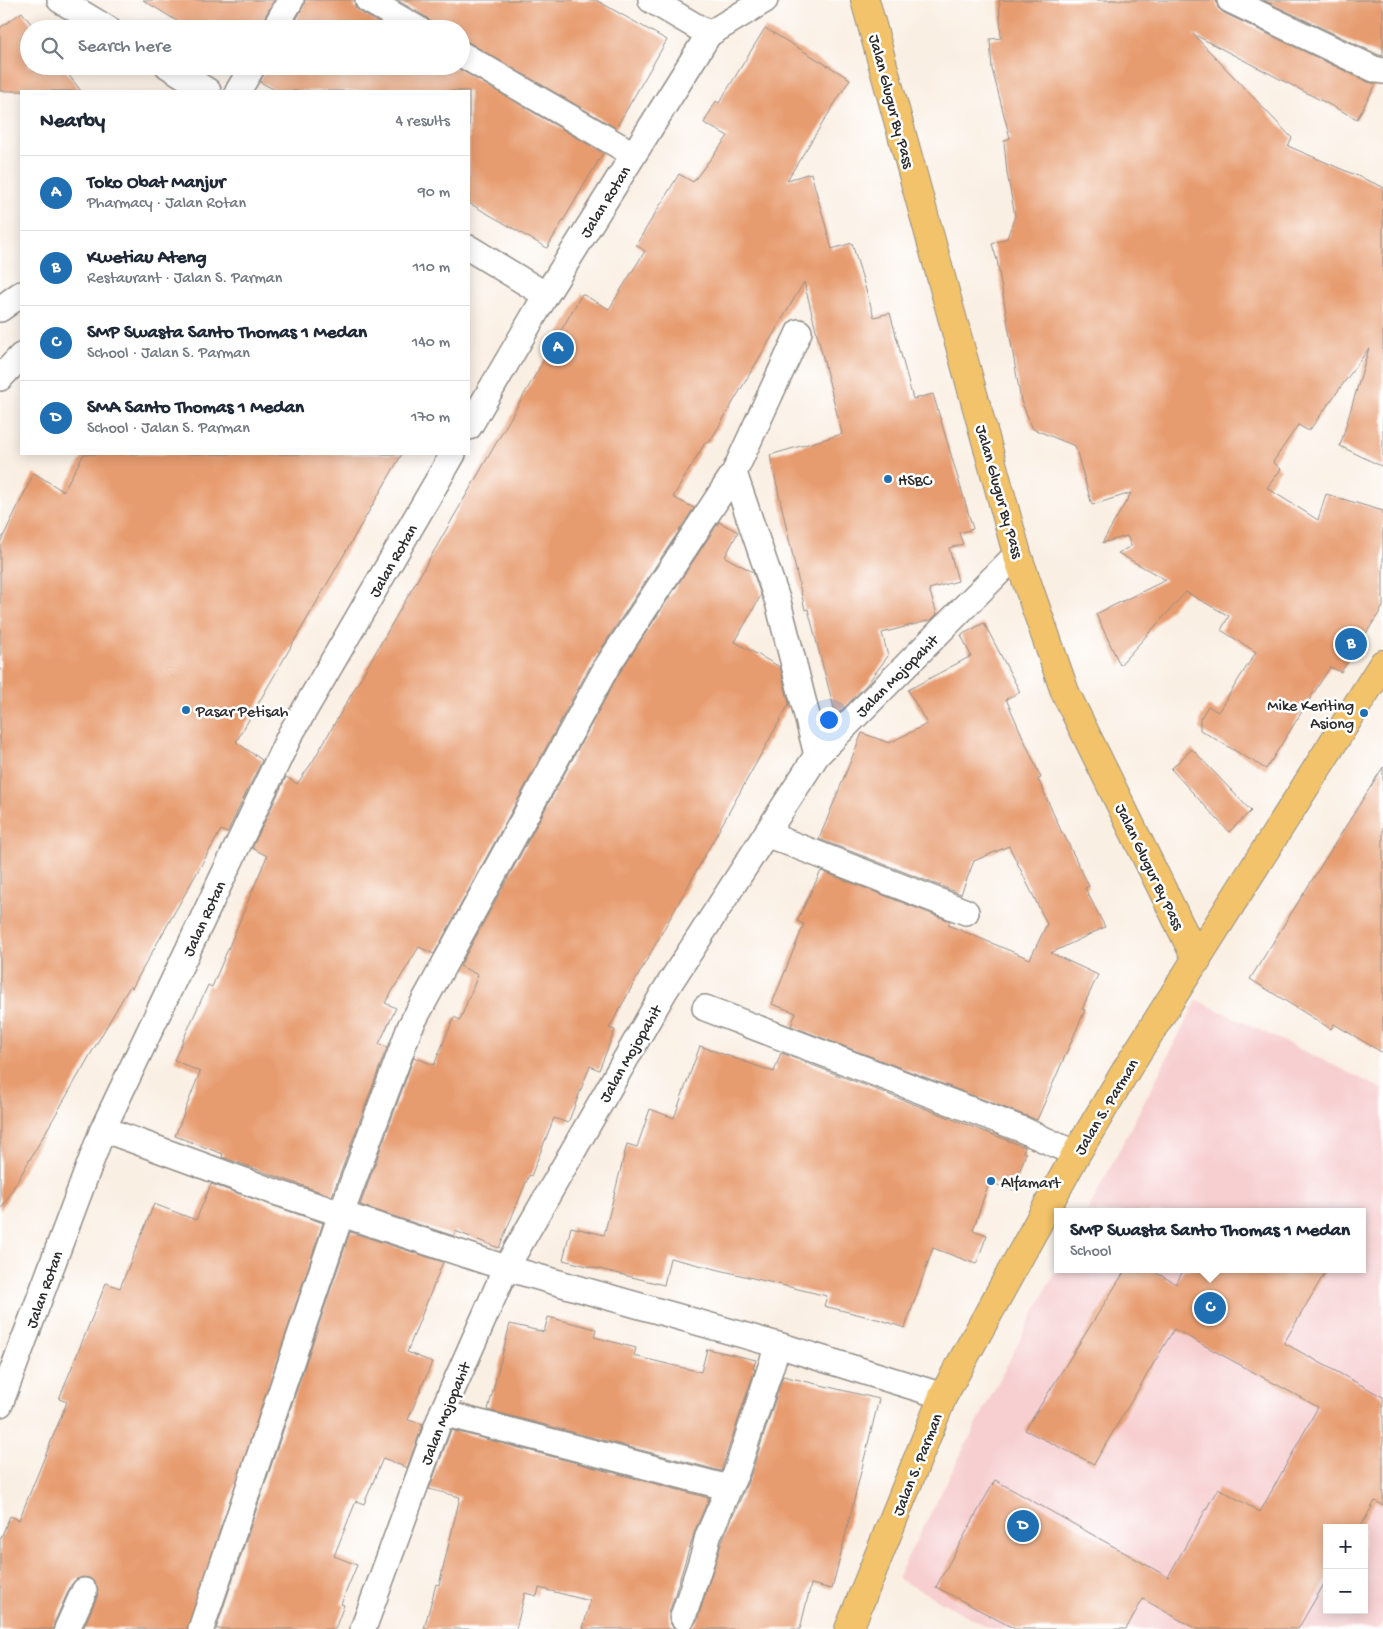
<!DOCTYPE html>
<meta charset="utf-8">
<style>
:root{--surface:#fff;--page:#f2f2f3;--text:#1f2937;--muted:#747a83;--line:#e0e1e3;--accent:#1f6fb2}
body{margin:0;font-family:"Gochi Hand",sans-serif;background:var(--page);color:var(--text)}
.controls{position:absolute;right:15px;bottom:15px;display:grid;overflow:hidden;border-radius:0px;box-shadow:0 2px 12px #0003}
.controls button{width:45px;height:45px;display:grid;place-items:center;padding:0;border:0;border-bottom:1px solid var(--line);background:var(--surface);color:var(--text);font:25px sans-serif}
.you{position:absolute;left:828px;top:719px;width:18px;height:18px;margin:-12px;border:4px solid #fff;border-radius:50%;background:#1a73e8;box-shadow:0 0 0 8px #1a73e833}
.badge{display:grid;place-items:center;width:32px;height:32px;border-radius:50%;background:var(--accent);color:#fff;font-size:16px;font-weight:700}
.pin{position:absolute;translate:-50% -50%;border:2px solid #fff;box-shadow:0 1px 5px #0006}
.popup{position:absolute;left:1054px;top:1208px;width:312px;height:65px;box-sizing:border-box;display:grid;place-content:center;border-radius:0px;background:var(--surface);filter:drop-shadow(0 1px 4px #0005);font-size:16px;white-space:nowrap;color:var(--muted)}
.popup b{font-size:19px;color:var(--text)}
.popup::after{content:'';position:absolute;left:50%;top:100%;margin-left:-10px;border:10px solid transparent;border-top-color:var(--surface)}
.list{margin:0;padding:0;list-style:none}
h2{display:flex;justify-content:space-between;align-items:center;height:65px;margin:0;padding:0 20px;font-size:21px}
h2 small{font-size:16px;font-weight:400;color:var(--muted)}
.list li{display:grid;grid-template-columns:32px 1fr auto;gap:15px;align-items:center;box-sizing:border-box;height:75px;padding:0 20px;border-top:1px solid var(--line)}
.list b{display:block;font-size:19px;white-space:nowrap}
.list p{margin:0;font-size:16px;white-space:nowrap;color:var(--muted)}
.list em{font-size:16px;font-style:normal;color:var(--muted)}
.icon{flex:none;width:28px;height:28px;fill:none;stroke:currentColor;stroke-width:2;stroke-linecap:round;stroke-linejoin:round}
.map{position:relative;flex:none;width:1383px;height:1629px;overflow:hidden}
.search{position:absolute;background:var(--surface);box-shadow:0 2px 12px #0003;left:20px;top:20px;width:450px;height:55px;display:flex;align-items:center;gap:12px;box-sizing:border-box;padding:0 18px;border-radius:28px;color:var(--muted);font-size:19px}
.panel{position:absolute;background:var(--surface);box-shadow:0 2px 12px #0003;left:20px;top:90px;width:450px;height:365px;border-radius:0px}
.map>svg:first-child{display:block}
.built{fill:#f7cfd0;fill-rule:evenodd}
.building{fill:#e79c6f}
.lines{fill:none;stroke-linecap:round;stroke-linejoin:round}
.minor-casing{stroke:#928d87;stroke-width:28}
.primary-casing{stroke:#928d87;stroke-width:30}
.minor{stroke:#fff;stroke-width:25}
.primary{stroke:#f2c36a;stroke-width:28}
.poi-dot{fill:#1f6fb2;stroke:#fff;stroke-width:2}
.labels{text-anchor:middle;stroke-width:5;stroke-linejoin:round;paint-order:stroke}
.street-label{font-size:16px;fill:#2b2b2b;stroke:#fff}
.poi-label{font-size:16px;fill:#2b2b2b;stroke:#fff;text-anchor:start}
</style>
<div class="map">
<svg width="1383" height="1629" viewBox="0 0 1383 1629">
<rect width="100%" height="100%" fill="#fff"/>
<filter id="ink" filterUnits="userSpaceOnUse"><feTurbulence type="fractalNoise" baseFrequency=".02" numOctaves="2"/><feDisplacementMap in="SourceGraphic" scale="10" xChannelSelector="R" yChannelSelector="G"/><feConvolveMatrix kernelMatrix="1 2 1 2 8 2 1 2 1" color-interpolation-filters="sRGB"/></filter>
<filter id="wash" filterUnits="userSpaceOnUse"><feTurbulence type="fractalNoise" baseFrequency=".0096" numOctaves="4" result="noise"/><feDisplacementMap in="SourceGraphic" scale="20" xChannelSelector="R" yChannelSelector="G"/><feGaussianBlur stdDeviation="1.12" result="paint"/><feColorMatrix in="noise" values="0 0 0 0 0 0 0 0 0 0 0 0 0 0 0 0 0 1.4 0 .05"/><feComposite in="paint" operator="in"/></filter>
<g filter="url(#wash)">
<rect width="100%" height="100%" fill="#faefe3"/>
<path class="built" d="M1197,1000L1383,1089V1621L1378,1629H992L897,1578L1057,1268L1362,1269V1212H1087ZM1327,1528H1364V1610H1327Z"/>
<g id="blocks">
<path class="building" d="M143,0H274L262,22L260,29H190Z
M305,0H354L355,7L360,12L389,29H291L303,7Z
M397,0H596L667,40L616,128L468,42L461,40V29H432L431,22L426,17Z
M999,0H1216L1218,8L1224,13L1368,82L1376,84L1357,119L1193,34L1292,138L1288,146L1383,187V467L1340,446L1369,348L1309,431L1298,425L1273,462L1281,469L1267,488L1318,520L1326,494L1383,511V607L1341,672L1330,667L1266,769L1200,730V719L1208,706L1218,712L1256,652L1221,630L1229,616L1186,592L1120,665L1096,614L1166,580L1118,553L1131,546L1127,536L1102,543L1131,493L1092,505L1075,446L1033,429L1021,401L997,260L992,244L1007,238L1015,216L1007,173L1004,141L1010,138L992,69L990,39L1001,38Z
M1263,0H1383V56L1379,55Z
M22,12L35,29H29V66H62L81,91H0V28Z
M765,28L850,79L787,180L811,173L832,249L852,243L874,317L890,313L913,399L933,394L973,529L959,533L963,544L949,548L958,581L929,589L937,614L931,620L882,633L888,656L867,684L836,716L808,609L805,610L770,455L842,434L804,282L709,443H705L673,497L694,508L593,661L434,954L419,947L385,1003L396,1008L379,1044L387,1047L332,1196L222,1157L223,1154L175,1136L200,1072L174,1060L208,985L212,987L267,856L252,848L286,777L297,784L313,761L582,294L609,309L645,251L636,245L679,174L693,182L728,136L704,123L716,101L719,103Z
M267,66H454L603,153L547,248L469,203V91H277L260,82Z
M84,454H402L236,742L262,760L227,833L221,830L132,988L130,986L0,1211V543L34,473L63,491Z
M719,522L738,532L725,557L753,572L761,595L735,642L780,667L789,704L609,1028L615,1030L599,1070L590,1066L568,1123L554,1118L531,1176L529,1175L499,1248L455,1231L454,1236L360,1205L414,1057L434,1065L454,1017L460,1020L478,975L460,966L618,675Z
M984,623L1020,692L1006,699L1041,778L1038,779L1062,833H1063L1089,886L1085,888L1105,927L1051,953L1098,975L1082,1009L1085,1010L1037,1120L791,1026L796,1013L772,1004L804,924L797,921L821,871L950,921L948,925L1030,959L1047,924L1009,846L974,861L961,894L819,839L862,733L889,743L927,724L908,690L971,656L961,635Z
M1192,749L1251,811L1229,832L1171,769Z
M1383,767V1053L1334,1024L1331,1029L1250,979Z
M700,1046L774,1072L781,1053L1025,1147L1023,1152L1026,1153L1013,1190L989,1182L973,1230L987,1235L976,1264L933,1248L905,1328L881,1320L824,1306L827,1296L670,1258L664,1285L563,1260L571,1227L604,1235L627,1144L637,1147L650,1109L674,1118Z
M211,1184L323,1223L187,1629H83L97,1597L98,1590L95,1582L89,1578L83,1577L76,1579L71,1585L54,1623L53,1629H0V1540L10,1516L19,1520L67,1402L59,1399L106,1283L120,1288L154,1204L196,1220Z
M350,1232L443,1262L407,1352L432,1362L408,1420L423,1424L407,1468L383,1458L364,1504L356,1501L334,1556L357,1565L341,1604L344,1605L335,1629H216Z
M1126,1269H1150L1176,1284L1184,1269H1327L1284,1343L1383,1397V1505L1375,1501L1360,1528H1327V1579L1298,1629H1196L1143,1599L1126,1629H1015L936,1587L995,1480L1168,1577L1218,1488L1260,1512L1318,1407L1174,1329L1094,1464L1025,1430Z
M548,1317L596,1329L594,1337L636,1348L634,1356L701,1372L707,1349L756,1360L753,1369H755L721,1471L488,1410L510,1324L544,1332Z
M783,1376L879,1399L832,1589L811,1584L800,1629H690L697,1621L722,1541L750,1477Z
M451,1430L709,1498L695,1530L669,1613V1620L672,1626L676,1629H583L590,1601L539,1588L537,1596L525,1593L516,1629H424L436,1584L439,1585L460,1497L429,1489Z"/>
</g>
</g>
<g filter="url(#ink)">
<use href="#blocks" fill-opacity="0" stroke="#928d87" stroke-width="1"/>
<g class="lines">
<g class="minor-casing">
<path id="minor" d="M60,0L108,29
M368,0L418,29
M651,0L709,34
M1230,0L1374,69L1383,71
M274,29L291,0
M461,54L633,154
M168,66L208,91
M238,91L253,66
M469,248L546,295
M0,309L21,294
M0,378L21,356
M469,427L546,295L709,34L765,0
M734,473L778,602L817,755
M766,834L966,912
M705,1008L1021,1129L1076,1154
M103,1129L275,1192L506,1268L778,1345L943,1396
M0,1404L103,1129L290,735L453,454
M442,1413L729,1488L736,1473L778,1345
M683,1617L703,1556L708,1536L729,1488
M67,1629L84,1591
M201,1629L341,1214L410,1027L606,668L734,473L799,332
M363,1629L442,1413L506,1268L664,992L817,755L1017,554"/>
</g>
<g class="primary-casing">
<path id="primary" d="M865,0L1017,554L1065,692L1197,960
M849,1629L943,1396L1076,1154L1128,1067L1383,664"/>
</g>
<use href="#minor" class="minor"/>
<use href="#primary" class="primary"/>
</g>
</g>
<g class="poi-dot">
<circle cx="888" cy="479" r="5"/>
<circle cx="186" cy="710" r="5"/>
<circle cx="1364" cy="713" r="5"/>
<circle cx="991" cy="1181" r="5"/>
</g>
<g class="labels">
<g class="street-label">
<text transform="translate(893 101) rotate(75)" y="6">Jalan Glugur By Pass</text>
<text transform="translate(604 201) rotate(-58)" y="6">Jalan Rotan</text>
<text transform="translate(1001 491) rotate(74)" y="6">Jalan Glugur By Pass</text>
<text transform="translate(392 560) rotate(-60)" y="6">Jalan Rotan</text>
<text transform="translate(896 675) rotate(-45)" y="6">Jalan Mojopahit</text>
<text transform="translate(1151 866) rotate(64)" y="6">Jalan Glugur By Pass</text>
<text transform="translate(203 918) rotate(-65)" y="6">Jalan Rotan</text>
<text transform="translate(629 1053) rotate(-60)" y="6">Jalan Mojopahit</text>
<text transform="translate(1105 1106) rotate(-59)" y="6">Jalan S. Parman</text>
<text transform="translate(43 1289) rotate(-70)" y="6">Jalan Rotan</text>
<text transform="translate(444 1413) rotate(-68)" y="6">Jalan Mojopahit</text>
<text transform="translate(916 1464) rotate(-68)" y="6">Jalan S. Parman</text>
</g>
<g class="poi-label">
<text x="898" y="485">HSBC</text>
<text x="1354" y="710" text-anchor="end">Mike Keriting<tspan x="1354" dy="18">Asiong</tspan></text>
<text x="196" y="716">Pasar Petisah</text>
<text x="1001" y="1187">Alfamart</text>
</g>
</g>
</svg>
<div class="controls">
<button>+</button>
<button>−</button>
</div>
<div class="you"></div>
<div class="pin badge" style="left:558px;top:348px">A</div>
<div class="pin badge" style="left:1351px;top:644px">B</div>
<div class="pin badge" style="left:1210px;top:1308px">C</div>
<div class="popup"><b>SMP Swasta Santo Thomas 1 Medan</b>School</div>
<div class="pin badge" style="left:1023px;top:1526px">D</div>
<div class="search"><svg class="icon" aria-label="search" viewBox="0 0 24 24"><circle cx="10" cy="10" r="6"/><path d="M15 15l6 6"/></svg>Search here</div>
<section class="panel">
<h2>Nearby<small>4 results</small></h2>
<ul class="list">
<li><span class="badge">A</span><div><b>Toko Obat Manjur</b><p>Pharmacy · Jalan Rotan</p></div><em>90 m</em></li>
<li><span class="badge">B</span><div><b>Kwetiau Ateng</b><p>Restaurant · Jalan S. Parman</p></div><em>110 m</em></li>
<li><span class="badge">C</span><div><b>SMP Swasta Santo Thomas 1 Medan</b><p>School · Jalan S. Parman</p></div><em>140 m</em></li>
<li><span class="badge">D</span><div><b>SMA Santo Thomas 1 Medan</b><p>School · Jalan S. Parman</p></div><em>170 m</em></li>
</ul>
</section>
</div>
